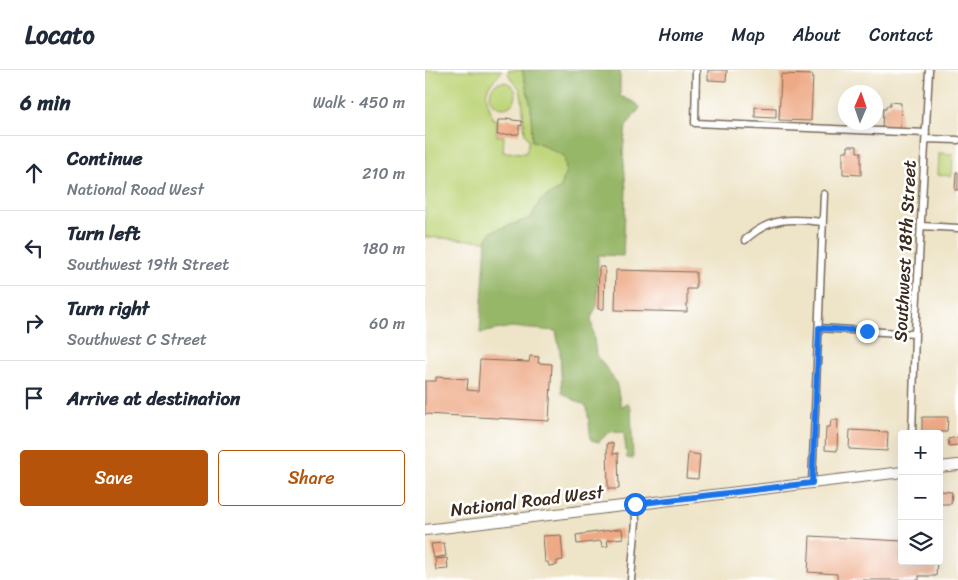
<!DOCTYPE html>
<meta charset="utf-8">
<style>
:root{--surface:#fff;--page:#f2f2f3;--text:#1f2937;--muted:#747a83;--line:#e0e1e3;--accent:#b45309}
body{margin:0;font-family:Sriracha,sans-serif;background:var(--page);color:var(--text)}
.controls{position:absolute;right:15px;bottom:15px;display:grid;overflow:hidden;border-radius:5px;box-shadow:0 5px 20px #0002}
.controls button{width:45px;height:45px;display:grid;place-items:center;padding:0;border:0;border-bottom:1px solid var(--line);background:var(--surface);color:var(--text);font:25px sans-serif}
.compass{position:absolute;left:413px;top:15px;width:45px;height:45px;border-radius:50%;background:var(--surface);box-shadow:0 5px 20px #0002;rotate:2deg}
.stop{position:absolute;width:15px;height:15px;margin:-11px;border:4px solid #1a73e8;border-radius:50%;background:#fff}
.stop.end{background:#1a73e8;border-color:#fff;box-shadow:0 1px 5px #0008}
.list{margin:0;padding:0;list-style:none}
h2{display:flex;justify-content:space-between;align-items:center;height:65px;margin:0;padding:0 20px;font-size:21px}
h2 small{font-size:16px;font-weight:400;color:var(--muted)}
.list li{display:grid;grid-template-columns:32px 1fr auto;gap:15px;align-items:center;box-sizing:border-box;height:75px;padding:0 20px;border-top:1px solid var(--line)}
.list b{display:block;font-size:19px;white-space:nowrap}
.list p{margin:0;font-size:16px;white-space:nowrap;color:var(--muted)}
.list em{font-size:16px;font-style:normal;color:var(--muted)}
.actions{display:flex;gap:10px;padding:15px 20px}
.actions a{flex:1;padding:11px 0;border:1px solid var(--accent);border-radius:5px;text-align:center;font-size:18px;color:var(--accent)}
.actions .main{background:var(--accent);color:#fff}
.icon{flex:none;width:28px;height:28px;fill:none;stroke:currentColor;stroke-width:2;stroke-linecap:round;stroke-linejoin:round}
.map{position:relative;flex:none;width:533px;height:510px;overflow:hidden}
header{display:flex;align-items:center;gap:30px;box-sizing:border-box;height:70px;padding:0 25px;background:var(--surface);border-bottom:1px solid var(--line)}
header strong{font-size:24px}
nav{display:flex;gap:28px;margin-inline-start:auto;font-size:18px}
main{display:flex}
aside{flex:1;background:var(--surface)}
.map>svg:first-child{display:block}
.green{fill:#bdd478;stroke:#7c7f4b}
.forest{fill:#96b668;stroke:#687043}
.building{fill:#eeaa87}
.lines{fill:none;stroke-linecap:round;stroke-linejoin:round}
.street-casing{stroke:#7a6b5a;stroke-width:9}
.primary-casing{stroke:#7a6b5a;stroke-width:12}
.street{stroke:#fff;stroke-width:6}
.primary{stroke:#fff;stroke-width:10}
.route{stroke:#1a73e8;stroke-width:6}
.labels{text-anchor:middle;stroke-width:5;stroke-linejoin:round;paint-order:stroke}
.street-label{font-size:18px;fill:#3b2a1e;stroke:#fff}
</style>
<header>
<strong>Locato</strong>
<nav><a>Home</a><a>Map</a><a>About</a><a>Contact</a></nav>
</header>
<main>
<aside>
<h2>6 min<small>Walk · 450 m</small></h2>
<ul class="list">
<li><svg class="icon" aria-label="ahead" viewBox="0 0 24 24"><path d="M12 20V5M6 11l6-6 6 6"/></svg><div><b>Continue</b><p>National Road West</p></div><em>210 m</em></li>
<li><svg class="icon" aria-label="left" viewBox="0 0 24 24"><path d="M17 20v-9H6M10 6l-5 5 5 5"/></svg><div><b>Turn left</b><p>Southwest 19th Street</p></div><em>180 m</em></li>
<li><svg class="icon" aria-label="right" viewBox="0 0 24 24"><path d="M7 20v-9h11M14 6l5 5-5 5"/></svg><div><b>Turn right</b><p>Southwest C Street</p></div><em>60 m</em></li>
<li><svg class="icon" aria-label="arrive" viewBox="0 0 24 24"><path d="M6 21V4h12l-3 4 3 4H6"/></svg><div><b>Arrive at destination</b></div></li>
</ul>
<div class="actions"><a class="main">Save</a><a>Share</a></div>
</aside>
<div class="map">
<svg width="533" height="510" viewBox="0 0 533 510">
<rect width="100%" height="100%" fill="#fff"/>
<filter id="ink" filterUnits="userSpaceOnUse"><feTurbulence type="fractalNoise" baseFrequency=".02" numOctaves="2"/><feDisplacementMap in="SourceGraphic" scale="10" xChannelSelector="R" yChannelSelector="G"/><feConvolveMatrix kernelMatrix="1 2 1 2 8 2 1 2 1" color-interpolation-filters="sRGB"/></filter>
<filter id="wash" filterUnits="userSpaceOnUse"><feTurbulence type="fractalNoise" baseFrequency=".0096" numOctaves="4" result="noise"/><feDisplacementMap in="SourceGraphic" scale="20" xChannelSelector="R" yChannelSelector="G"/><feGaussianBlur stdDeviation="1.12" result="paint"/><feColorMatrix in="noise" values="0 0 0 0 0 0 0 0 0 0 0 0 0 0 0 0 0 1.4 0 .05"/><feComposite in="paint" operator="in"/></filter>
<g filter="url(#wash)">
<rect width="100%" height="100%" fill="#eee4c8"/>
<path class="green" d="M0,0H77C74,7 68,10 64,16C57,27 67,37 67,49H72V66H79L78,82L101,83L104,70L100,64L97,29L95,19L84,6L83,0H97L106,36L107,71C119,74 128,82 140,86L141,100L136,118L115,131L106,148L66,162L61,171L0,167Z
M65 25a13 13 0 1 1 26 0a13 13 0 1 1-26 0Z
M514,83L528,84L527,106L513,105Z"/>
<path class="forest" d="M97,0H195V26L211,33L215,38L201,56L198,80L201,120L198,186L173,185L172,235L166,248L171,284L191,312L196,336L203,334L206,339L208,389L202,388L199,363C187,358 181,364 174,372L166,370L162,337L137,323L135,281L131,261L86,257L55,263L61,171L66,162L106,148L115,131L136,118L141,100L139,86C128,82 119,74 107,71L106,36Z"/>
<g id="blocks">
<path class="building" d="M283,0H302L301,11L283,10Z
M356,4L388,5L386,51L354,50Z
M465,32L476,33L475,59L457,58L458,39H461V36H465Z
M330,37L351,38V48L330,47Z
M82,48L87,49V50L97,51V56L94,55V64L72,65L73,50H82Z
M423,76H432V82H436V105L418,104V81H423Z
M531,102H533V120H530Z
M174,197H180L179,239H173Z
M191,200L271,202V219H262V242L190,240Z
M105,286L114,287L113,293L127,294L124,351L0,344V311H11V307L43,309L42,320L53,321L55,290L104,292Z
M497,347H523L522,362H497Z
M406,350H413L412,381L400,380L401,357H405Z
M425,360L463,362L462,381L424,379Z
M533,367V375L524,376L523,369Z
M182,373H188V384L193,383L194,419H183Z
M263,383L275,385L273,409L261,408Z
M514,421L527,422L526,434H514Z
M193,459H197L198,468L182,470L183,476L177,477L176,471L152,474L151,465Z
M136,465L138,490L132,491V495L124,496L123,492H120L118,466Z
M385,466L477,471V491H512L511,506H494V510H412V504L383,502Z
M19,473L21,486L9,488L6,474Z
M22,488L23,499L11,500L10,489Z"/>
</g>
</g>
<g filter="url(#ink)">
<use href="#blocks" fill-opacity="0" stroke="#7a6b5a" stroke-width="1"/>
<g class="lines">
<g class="street-casing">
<path id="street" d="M271,0L270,53L501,63
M501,69L533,70
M496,156L533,158
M320,170C345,147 366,148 398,152
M394,258L490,264
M487,364L490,264L504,0
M387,413L399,124
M206,510L211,451L210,434"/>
</g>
<g class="primary-casing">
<path id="primary" d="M514,397L533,395
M0,460L477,402"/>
</g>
<use href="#street" class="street"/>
<use href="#primary" class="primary"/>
</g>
</g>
<g class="lines" filter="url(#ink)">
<path class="route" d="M210,434L387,413L394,258L442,261"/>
</g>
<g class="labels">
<g class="street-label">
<text transform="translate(480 181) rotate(-87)" y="6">Southwest 18th Street</text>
<text transform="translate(102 431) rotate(-7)" y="6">National Road West</text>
</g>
</g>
</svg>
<div class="controls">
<button>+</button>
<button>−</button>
<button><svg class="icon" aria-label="layers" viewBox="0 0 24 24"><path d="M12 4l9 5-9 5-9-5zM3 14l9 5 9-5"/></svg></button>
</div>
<svg class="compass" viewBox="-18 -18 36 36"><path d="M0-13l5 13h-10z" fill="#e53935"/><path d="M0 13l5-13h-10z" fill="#747a83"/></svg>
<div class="stop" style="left:210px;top:434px"></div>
<div class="stop end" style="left:442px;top:261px"></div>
</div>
</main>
